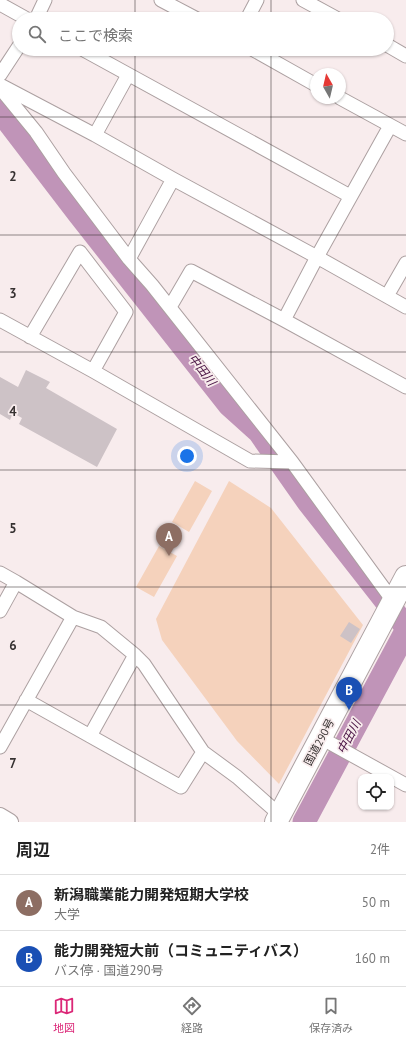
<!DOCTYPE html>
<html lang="ja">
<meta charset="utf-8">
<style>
:root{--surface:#fff;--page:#f2f2f2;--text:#222;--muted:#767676;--line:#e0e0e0;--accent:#db2777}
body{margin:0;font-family:"PT Sans","Noto Sans JP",sans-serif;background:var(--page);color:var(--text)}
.controls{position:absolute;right:12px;bottom:12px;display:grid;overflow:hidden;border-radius:8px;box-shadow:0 1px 3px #0004}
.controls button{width:36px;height:36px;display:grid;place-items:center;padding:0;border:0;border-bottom:1px solid var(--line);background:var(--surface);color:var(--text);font:20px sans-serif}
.compass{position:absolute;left:310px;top:68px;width:36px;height:36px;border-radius:50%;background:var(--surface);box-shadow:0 1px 3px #0004;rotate:352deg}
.you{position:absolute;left:187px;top:456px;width:14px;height:14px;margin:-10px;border:3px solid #fff;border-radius:50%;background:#1a73e8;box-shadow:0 0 0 6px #1a73e833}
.badge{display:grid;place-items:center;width:26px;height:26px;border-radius:50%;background:var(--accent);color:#fff;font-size:13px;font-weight:700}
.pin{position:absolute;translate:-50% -33px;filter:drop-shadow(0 1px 2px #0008)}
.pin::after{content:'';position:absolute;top:21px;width:14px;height:12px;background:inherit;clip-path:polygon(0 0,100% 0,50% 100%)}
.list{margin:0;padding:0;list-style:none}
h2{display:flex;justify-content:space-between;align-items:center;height:52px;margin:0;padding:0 16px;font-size:17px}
h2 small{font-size:13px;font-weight:400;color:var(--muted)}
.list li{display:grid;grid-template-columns:26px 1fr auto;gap:12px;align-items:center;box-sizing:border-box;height:56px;padding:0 16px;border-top:1px solid var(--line)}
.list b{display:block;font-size:15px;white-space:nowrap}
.list p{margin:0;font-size:13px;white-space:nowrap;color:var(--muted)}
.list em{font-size:13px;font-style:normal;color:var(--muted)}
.icon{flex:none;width:22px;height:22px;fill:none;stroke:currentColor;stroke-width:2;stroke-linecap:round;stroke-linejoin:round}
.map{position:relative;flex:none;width:406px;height:822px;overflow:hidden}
.search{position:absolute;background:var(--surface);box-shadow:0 1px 3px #0004;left:12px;right:12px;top:12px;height:44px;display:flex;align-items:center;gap:10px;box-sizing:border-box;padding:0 14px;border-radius:22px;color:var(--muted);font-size:15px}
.sheet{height:164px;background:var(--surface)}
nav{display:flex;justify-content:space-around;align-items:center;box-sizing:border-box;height:56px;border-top:1px solid var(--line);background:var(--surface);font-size:11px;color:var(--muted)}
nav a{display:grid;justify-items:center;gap:2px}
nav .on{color:var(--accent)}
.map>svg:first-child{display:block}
.green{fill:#f5d2bc}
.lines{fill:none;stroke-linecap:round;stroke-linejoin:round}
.river{stroke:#c094b8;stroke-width:23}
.building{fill:#cdc2c6}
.minor-casing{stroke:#aca0a1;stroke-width:15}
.tertiary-casing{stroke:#aca0a1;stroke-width:18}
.trunk-casing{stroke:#aca0a1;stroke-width:24}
.minor{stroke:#fff;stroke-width:13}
.tertiary{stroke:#fff;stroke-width:16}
.trunk{stroke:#fff;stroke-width:22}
.grid{fill:none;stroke:#363131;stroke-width:1;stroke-opacity:0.55}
.labels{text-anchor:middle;stroke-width:3.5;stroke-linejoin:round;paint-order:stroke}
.street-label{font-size:11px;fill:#363131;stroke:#f8eced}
.water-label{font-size:12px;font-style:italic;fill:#481343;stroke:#f8eced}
.grid-label{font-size:13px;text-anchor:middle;font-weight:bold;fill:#363131;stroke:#f8eced;stroke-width:3.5;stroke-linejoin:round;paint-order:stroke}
</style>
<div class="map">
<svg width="406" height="822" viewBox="0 0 406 822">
<rect width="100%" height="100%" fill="#f8eced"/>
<path class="green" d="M195,481L212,491L189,532L172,522Z
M229,481L271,508L363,625L279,784L237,741L162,640L156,619Z
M159,546L177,556L154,597L136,587Z"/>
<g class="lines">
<path class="river" d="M0,111L78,213L229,405L259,432L308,502L406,627
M304,822L406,631"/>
</g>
<path class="building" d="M26,370L50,382L46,388L117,429L97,467L19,424L22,418L13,413L10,420L0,414V377L18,387Z
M349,622L360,629L351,643L340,636Z"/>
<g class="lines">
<g class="minor-casing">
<path id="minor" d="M161,0L197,19
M303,0L338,19
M0,4L27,19
M36,19L45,0
M247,19L257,0
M387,45L406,56
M82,49L350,196
M252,49L316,85
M0,75L19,46
M2,86L95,135L173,179L317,257L406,307
M0,88L36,132L64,173L129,259L152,285L292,462L393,601
M340,98L406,134
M95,135L128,75
M129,259L173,179
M387,296L406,263
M170,307L191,271L284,320L406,387
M0,320L93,371L250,461L292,462
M284,320L317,257L390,126
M30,337L80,252L126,312L93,371
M0,573L16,582L73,617L101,627L135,655L144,664L203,752L237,777L280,815
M0,611L16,582
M26,700L181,787L203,752
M90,736L135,655
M321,738L406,785
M0,747L73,617"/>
</g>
<g class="tertiary-casing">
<path id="tertiary" d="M0,816L10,822"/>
</g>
<g class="trunk-casing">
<path id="trunk" d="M276,822L406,577"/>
</g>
<use href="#minor" class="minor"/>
<use href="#tertiary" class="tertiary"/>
<use href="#trunk" class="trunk"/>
</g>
<path class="grid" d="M135,0V19M271,0V19M135,49V822M271,49V822M0,117H406M0,235H406M0,352H406M0,470H406M0,587H406M0,705H406"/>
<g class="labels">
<g class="street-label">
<text transform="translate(319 742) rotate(-62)" y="4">国道290号</text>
</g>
<g class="water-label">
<text transform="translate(202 370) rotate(52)" y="4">中田川</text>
<text transform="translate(349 737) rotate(-62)" y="4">中田川</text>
</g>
</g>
<g class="grid-label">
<text x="13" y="181">2</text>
<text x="13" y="298">3</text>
<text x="13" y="416">4</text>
<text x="13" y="533">5</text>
<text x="13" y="650">6</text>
<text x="13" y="768">7</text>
</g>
</svg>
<div class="controls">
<button><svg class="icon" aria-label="locate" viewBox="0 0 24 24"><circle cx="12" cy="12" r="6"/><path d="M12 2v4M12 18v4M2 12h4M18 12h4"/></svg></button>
</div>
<svg class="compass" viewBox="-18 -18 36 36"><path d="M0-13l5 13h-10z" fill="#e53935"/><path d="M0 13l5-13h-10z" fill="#767676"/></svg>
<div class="you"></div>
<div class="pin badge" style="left:169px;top:556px;background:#8d6e63">A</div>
<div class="pin badge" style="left:349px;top:710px;background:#1a4fb4">B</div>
<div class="search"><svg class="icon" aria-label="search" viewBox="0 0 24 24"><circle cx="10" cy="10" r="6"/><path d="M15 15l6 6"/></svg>ここで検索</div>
</div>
<section class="sheet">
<h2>周辺<small>2件</small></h2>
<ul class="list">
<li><span class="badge" style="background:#8d6e63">A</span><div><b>新潟職業能力開発短期大学校</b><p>大学</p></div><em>50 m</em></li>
<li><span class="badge" style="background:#1a4fb4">B</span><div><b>能力開発短大前（コミュニティバス）</b><p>バス停 · 国道290号</p></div><em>160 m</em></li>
</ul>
</section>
<nav>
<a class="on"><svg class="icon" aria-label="map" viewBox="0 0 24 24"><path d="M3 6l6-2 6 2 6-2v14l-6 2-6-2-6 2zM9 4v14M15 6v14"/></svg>地図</a>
<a><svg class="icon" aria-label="directions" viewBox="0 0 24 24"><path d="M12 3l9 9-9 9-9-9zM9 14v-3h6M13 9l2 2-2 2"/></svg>経路</a>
<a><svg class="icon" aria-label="saved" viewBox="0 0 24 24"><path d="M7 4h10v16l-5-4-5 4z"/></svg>保存済み</a>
</nav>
